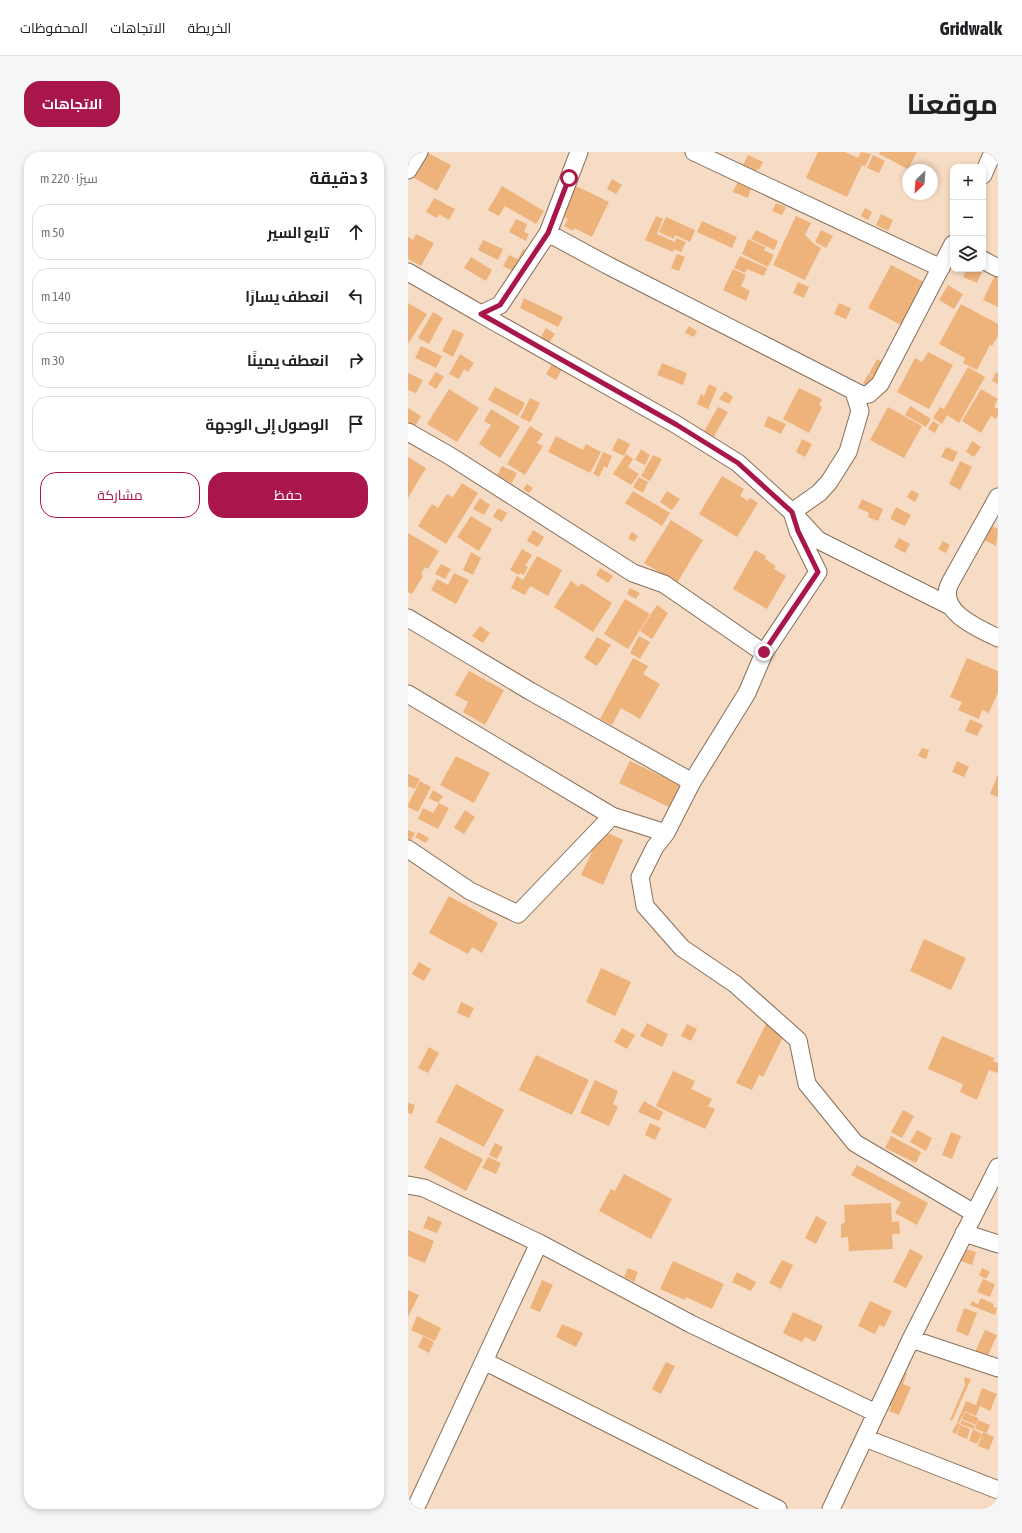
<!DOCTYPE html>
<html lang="ar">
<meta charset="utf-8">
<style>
:root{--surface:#fff;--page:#f6f6f6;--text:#202124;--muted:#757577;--line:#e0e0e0;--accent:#a9164b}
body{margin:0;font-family:"Asap Condensed",Cairo,sans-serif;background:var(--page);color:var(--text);direction:rtl}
.controls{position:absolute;right:12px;top:12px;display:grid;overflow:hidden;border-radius:8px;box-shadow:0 2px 6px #0003}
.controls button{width:36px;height:36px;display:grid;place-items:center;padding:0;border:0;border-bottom:1px solid var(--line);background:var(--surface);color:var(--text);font:20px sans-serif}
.compass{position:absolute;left:494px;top:12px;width:36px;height:36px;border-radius:50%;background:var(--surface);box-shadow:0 2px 6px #0003;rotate:205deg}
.stop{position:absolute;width:12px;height:12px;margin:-9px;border:3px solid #a9164b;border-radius:50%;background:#fff}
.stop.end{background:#a9164b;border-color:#fff;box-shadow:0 1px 4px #0008}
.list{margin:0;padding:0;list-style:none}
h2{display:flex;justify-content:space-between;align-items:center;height:52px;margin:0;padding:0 16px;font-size:17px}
h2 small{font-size:13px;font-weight:400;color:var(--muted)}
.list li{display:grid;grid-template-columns:26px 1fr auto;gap:12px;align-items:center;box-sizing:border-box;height:56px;margin:0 8px 8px;padding:0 8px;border:1px solid var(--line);border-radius:16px}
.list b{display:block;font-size:15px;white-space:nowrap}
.list em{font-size:13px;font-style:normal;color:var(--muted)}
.actions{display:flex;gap:8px;padding:12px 16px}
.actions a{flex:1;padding:9px 0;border:1px solid var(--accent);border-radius:16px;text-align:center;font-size:14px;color:var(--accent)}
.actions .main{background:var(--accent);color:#fff}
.icon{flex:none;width:22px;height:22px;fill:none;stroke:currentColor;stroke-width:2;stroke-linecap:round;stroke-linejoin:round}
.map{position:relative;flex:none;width:590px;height:1357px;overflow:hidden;direction:ltr;border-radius:16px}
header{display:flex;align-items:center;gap:24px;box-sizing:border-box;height:56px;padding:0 20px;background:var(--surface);border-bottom:1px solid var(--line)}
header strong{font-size:19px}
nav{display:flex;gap:22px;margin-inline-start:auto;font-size:14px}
.intro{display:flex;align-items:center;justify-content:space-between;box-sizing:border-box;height:96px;padding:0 24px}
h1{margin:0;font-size:28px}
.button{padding:10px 18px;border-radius:16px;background:var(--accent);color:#fff;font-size:14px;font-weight:700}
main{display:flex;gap:24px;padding:0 24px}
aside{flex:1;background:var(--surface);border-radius:16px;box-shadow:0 2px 6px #0003}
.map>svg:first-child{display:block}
.building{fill:#eeb27b}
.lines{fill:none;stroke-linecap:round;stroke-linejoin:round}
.minor-casing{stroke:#866e59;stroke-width:19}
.minor{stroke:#fff;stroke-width:17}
.route{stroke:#a9164b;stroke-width:5}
</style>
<header>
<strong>Gridwalk</strong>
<nav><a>الخريطة</a><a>الاتجاهات</a><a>المحفوظات</a></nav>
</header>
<div class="intro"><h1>موقعنا</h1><a class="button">الاتجاهات</a></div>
<main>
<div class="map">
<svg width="590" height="1357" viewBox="0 0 590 1357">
<rect width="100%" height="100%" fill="#f7dcc5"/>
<path class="building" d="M410,0H437L450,6L453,0L463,2L457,15L454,13L439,45L398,26Z
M472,0H509L500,17L471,2Z
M20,1L43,13L29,39L6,26Z
M340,3L355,10L351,18L349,17L345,24L333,17Z
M465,3L477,9L471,21L459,16Z
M204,27L214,33L208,42L199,37Z
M329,31L343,37L340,46L325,40Z
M164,32L201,50L184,85L166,76L165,79L156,74L160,67L150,62Z
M94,34L136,59L128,72L97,54L91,64L80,58Z
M26,46L47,57L41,68L31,62L29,66L18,60Z
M368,51L378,55L374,63L364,59Z
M457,56L464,60L460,68L453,64Z
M473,62L485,68L480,79L468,73Z
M248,64L255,67L249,82L267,90L268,86L278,90L273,100L266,97L265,100L237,88Z
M388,64L403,71L397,83L406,92L413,96L397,128L365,113Z
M258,65L287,78L282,90L267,83L266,87L251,80Z
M108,67L119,72L116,80L121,82L118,89L101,80Z
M294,69L329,85L324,96L289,80Z
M348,78L370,89L366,98L343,87Z
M413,78L425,84L418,96L407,90Z
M8,82L26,91L13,114L0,107V85L5,88Z
M340,87L357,95L356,98L366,103L360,115L334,102Z
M75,88L95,97L90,108L70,98Z
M115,97L119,99L108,121L95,114L101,103L110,107Z
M269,102L277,105L271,119L263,116Z
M332,104L359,116L356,124L339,117L337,121L326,116Z
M63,105L84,118L78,129L56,116Z
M578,111L569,131L555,125L559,117H575Z
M483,113L518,131L495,174L460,156Z
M325,117L338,123L333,134L342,139L338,149L315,138Z
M587,123L590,125V155L575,148Z
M390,130L401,135L396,146L385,141Z
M540,133L555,142L546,157L531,148Z
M116,146L155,165L150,175L112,156Z
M0,151L19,162L0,192Z
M431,151L443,156L438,167L426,162Z
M553,152L590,172V184L584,194L582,193L569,218L555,211L557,206L531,192Z
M25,160L35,166L21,192L10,186Z
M281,174L289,179L286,185L277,181Z
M138,176L147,182L139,194L131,189Z
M45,177L56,182L45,205L34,199Z
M13,194L34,204L28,216L7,206Z
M520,200L545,213L521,257L489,240L507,206L514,210Z
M52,202L66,211L60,220L56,217L51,227L41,222Z
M469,207L478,212L471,226L461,222Z
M254,211L279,221L275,233L249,223Z
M144,212L154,217L148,228L138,222Z
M560,215L577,225L551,271L539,263L534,272L525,266L532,255L536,257Z
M28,220L36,225L28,237L20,232Z
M588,220L590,221V232L584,229Z
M0,221L15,228L8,241L0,238Z
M460,222L470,227L465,237L455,232Z
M301,232L309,236L300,257L289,252L293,242L296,244Z
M87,235L117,251L110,264L80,248Z
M391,236L414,247L411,253L414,255L401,281L375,267Z
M41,237L71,256L49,290L19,272Z
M573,237L590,247L586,255L590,257V263L588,267L583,264L573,281L554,269Z
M317,239L325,245L321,252L311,247Z
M122,246L132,251L122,270L112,266Z
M502,254L523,267L518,275L497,263Z
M310,255L320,260L305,286L295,281Z
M480,255L514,274L496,306L462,288Z
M0,256L13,264L6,276L0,273Z
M83,257L112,275L92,306L71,292L83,273L76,269Z
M360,264L378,272L373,282L356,274Z
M525,269L531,273L527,281L520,277Z
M122,274L135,282L129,291L135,294L117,323L99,312Z
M148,284L175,298L178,292L193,300L182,321L140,300Z
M210,286L222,292L216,304L204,298Z
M394,287L404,292L397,305L388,300Z
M564,289L573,295L566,305L558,300Z
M538,295L550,300L545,310L533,305Z
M233,297L242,303L237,313L227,308Z
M195,300L204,304L199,316L196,314L191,325L185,322Z
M218,302L225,307L220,315L231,322L223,333L205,322Z
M245,303L254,307L242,329L233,324Z
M0,305L18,316L0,346Z
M552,309L564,315L552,338L541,332Z
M94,314L109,321L104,331L89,324Z
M314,324L336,337L332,344L340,349L342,346L350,351L329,385L291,362Z
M231,325L240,330L235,341L225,335Z
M54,331L70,341L38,392L10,374L24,352L30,356L39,342L45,345Z
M119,332L125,336L121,341L115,337Z
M503,338L511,342L507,350L499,345Z
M225,339L262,361L254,374L217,351Z
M259,339L272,347L264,358L252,350Z
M72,346L82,353L76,363L65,357Z
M454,347L475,357L470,369L460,365L461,361L450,356Z
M488,355L503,363L497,374L482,367Z
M90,356L99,361L94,370L85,365Z
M63,364L84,377L71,399L49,385Z
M263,368L295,388L269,431L236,411Z
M583,374L590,377L588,394L576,388Z
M125,378L136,385L130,395L119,389Z
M224,380L230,384L226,390L220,386Z
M0,381L31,399L20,417L17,415L13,422L15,424L4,442L0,440Z
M491,386L502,392L497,401L486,395Z
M535,389L542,393L538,401L530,397Z
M114,397L124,403L117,414L120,415L116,423L112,421L111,423L102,418Z
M347,398L358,404L357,407L368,414L366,417L378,424L359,457L325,437Z
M63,400L73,406L65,423L55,418Z
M129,404L154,418L140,444L122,434L117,443L103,436L109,424L115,428Z
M33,412L43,417L37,427L27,422Z
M192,416L205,424L200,431L188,423Z
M46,421L61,428L48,452L23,438L29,427L40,433Z
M163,429L171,435L173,431L204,451L185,480L146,455Z
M222,436L232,441L228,447L219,442Z
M217,447L242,462L220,497L196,482Z
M249,453L260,461L244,487L232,479Z
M72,474L82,481L75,491L64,484Z
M231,484L242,490L232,507L222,501Z
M189,485L203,493L189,514L176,506Z
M225,506L240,514L235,522L252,532L232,567L213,556L204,573L192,567Z
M559,506L590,519V540L581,561L574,558L571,567L550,558L554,550L542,545Z
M61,519L96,538L77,573L55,560L60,550L47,543Z
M562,567L575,573L569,584L557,579Z
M514,596L521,598L518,607L510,604Z
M48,604L82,621L66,651L32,633Z
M222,609L272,633L261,655L211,631Z
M549,609L561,615L556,625L544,620Z
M0,622L12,627L7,637L0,634Z
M590,622V645L582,642Z
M12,629L23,635L10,660L0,655V653Z
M25,638L35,644L30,651L21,646Z
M31,651L41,656L30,677L10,667L15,656L25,661Z
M57,658L67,665L56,682L46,676Z
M0,678L7,681L1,692L0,691Z
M194,678L215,688L195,733L173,723Z
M10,680L21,686L18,691L7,685Z
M41,744L90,771L74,801L64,795L60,802L21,781Z
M516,787L558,806L543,838L502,819Z
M11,810L23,817L16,829L4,822Z
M193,816L223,830L207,864L178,850Z
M53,850L66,856L61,866L49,861Z
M239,871L260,882L254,895L232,884Z
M279,872L289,877L283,889L273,884Z
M358,872L377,881L355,925L351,923L344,938L328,931Z
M214,876L227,883L219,897L206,890Z
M534,884L586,906L585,909L590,911V921L581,918L569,948L552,940L555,932L520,917Z
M21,895L31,901L20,921L10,916Z
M128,903L181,928L164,963L111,938Z
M265,919L287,929L283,937L304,947L300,954L307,957L297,977L248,954Z
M187,928L210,939L205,952L210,955L201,974L172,961Z
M48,932L96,958L76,995L28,970Z
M236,949L255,960L251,969L230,960Z
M0,951L7,953L4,962L0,961Z
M495,958L506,964L494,986L483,980Z
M242,971L253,976L247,988L237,983Z
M509,978L524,986L518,999L502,990Z
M543,980L553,984L544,1007L534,1003Z
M483,984L513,1000L508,1011L477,996Z
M32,985L75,1007L58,1039L16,1016Z
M87,991L95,995L89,1007L81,1003Z
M80,1005L93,1011L88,1022L74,1016Z
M449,1013L520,1051L509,1073L487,1061L493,1050L443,1023Z
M216,1022L264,1047L243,1087L191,1059L203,1037L207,1039Z
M483,1051L484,1070L491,1069L492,1082H484L485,1097L441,1099L440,1085L433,1086V1072L437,1070L436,1053Z
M20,1064L34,1070L29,1081L15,1076Z
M408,1064L419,1070L408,1092L397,1086Z
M0,1078L26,1089L17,1111L0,1104Z
M554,1096L568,1100L564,1113L550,1108Z
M502,1097L515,1104L498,1136L485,1130Z
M374,1108L385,1113L373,1137L361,1131Z
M265,1109L316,1132L304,1157L278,1145L277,1148L252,1137Z
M220,1116L230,1120L226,1130L216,1125Z
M574,1116L582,1120L578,1127L571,1123Z
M329,1120L348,1130L343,1139L324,1130Z
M575,1127L587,1132L582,1145L569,1140Z
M134,1128L145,1133L132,1160L122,1156Z
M0,1138L11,1143L0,1165Z
M573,1146L586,1152L585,1155L589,1156L587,1163L562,1153L564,1149L570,1152Z
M462,1149L484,1159L476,1175L471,1173L467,1182L450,1174Z
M556,1156L569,1161L560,1184L548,1179Z
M385,1160L415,1174L407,1190L397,1185L394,1190L375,1181Z
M9,1164L33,1176L27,1189L3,1178Z
M154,1172L175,1181L168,1195L148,1185Z
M577,1178L589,1183L578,1208L566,1202Z
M15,1184L26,1190L21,1201L10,1195Z
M258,1210L267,1214L253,1242L244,1237Z
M493,1218L499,1221L495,1232L503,1235L491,1263L481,1259L483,1255L478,1252Z
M556,1225L563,1227L544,1269L542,1268L557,1233Z
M574,1236L589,1242L582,1259L572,1254L568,1264L557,1259L551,1271L549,1270L558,1249L568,1253Z
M557,1260L570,1266L568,1273L554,1267Z
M554,1268L567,1274L566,1277L552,1272Z
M570,1268L582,1273L579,1281L567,1277Z
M549,1271L552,1272L548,1282L544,1280Z
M552,1273L562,1277L559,1287L549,1283Z
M565,1277L574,1282L569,1292L561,1289Z
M575,1280L586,1285L581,1298L570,1294Z"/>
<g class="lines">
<g class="minor-casing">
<path id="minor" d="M286,0L533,116
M0,18L11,0
M575,23L585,0
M140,81L199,113L454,243L461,242L472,232L545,92
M575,108L590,116
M0,120L73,162L92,153L140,81L171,0
M73,162L269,273L330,311L384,360L410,388L542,454
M0,280L42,304L225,421L256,432L356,501
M590,345L542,431C528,459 570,476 590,486
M0,466L122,539L284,630
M0,542L204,664L258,681L284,630L339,541L356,501L410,420L390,379L384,360L411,341L421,330L440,300L452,259L446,240
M258,681L247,695L232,725L237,754L274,796L327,832L390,888L399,932L447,991L566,1061
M0,697L62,739L110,762L204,664
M0,1033L16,1036L131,1091L283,1172L468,1261
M556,1081L590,1092
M503,1187L590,1216
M76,1209L370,1357
M457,1286L590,1338
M8,1355L131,1091
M423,1357L503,1187L590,1015"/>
</g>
<use href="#minor" class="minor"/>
</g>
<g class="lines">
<path class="route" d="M161,26L140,81L92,153L73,162L269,273L330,311L384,360L390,379L410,420L356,500"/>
</g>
</svg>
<div class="controls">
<button>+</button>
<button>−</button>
<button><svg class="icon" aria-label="layers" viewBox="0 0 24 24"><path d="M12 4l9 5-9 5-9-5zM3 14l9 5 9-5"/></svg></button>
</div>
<svg class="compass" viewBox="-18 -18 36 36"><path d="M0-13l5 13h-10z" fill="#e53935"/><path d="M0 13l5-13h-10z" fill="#757577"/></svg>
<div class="stop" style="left:161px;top:26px"></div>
<div class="stop end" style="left:356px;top:500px"></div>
</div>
<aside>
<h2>3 دقيقة<small>سيرًا · 220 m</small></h2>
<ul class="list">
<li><svg class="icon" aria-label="ahead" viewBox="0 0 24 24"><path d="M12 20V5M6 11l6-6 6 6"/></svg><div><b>تابع السير</b></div><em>50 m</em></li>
<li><svg class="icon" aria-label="left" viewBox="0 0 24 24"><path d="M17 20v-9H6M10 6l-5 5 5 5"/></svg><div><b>انعطف يسارًا</b></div><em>140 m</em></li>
<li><svg class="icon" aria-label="right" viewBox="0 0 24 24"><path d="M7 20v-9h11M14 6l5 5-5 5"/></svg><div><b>انعطف يمينًا</b></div><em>30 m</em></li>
<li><svg class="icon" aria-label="arrive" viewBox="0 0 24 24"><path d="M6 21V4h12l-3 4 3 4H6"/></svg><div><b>الوصول إلى الوجهة</b></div></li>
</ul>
<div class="actions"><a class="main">حفظ</a><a>مشاركة</a></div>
</aside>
</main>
